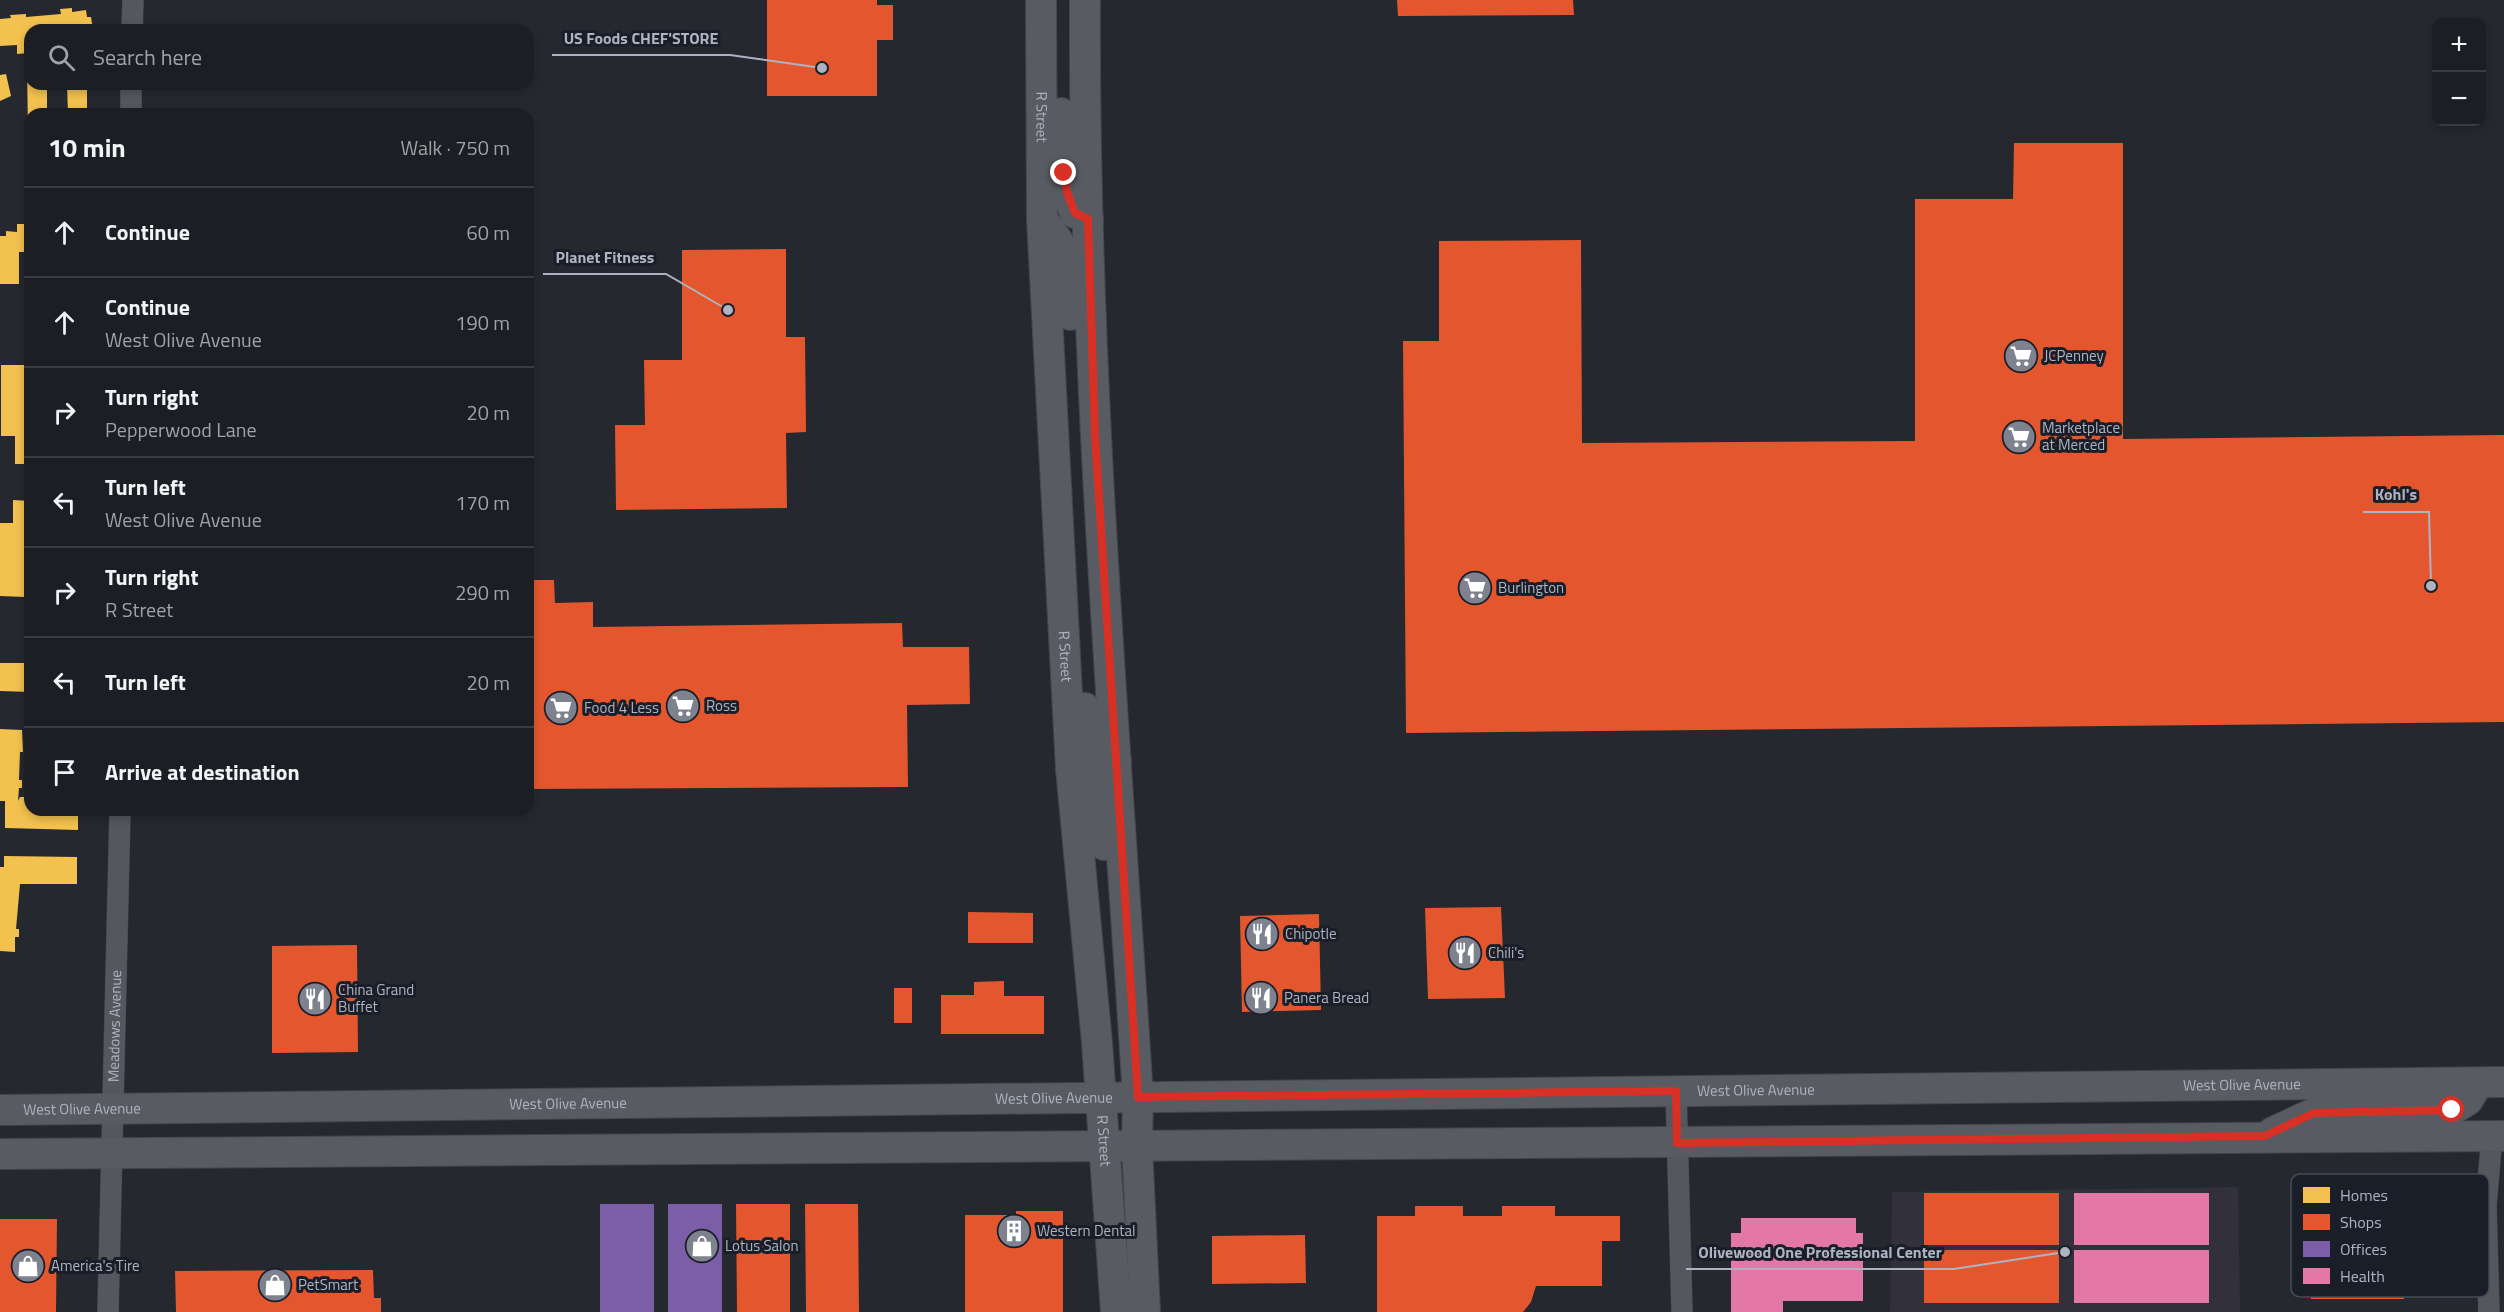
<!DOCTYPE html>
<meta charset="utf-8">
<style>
:root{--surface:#1c1e23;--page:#25272b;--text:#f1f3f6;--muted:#a0a2a6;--line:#3a3c41}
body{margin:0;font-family:"Titillium Web",sans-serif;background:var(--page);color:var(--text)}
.controls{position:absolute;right:18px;top:18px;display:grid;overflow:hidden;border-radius:12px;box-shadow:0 3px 9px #0003}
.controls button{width:54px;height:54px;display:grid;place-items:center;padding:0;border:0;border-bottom:2px solid var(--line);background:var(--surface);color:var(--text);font:30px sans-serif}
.stop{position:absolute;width:18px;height:18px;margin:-14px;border:4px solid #d93025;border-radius:50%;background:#fff}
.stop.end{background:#d93025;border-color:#fff;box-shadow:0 2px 6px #0008}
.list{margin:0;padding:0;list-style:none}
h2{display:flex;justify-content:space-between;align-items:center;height:78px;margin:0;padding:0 24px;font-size:26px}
h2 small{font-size:20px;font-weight:400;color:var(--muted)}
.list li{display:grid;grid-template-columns:39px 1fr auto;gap:18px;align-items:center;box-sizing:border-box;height:90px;padding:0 24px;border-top:2px solid var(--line)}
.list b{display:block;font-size:22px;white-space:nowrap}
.list p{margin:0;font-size:20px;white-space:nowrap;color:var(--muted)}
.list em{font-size:20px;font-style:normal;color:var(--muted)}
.icon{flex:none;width:33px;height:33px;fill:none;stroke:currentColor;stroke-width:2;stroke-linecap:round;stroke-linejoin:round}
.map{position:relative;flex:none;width:2504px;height:1312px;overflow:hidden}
.search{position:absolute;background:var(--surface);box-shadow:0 3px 9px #0003;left:24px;top:24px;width:510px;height:66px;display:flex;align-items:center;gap:15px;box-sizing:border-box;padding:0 21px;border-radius:18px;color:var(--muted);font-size:22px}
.panel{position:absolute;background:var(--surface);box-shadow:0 3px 9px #0003;left:24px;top:108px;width:510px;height:708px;border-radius:18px}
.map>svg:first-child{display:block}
.medical{fill:#32303b}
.homes{fill:#f2c14e}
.shops{fill:#e4572e}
.offices{fill:#7b5ea7}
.health{fill:#e377a8}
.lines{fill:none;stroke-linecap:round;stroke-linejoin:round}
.street-casing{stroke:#414348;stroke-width:22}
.secondary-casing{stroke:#42454c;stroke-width:32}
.street{stroke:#54575e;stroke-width:21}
.secondary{stroke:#585b62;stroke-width:30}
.route{stroke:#d93025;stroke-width:8}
.labels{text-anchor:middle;stroke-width:6;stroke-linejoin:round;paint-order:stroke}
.street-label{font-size:15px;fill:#aeb3c1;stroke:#1a1e28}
.poi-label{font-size:15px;fill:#aeb3c1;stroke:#1a1e28;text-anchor:start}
.key{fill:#1a1e28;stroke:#464b56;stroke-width:1.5}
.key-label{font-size:16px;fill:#aeb3c1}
.leader{fill:none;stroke:#aeb3c1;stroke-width:2}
.callout-dot{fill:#aeb3c1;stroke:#1a1e28;stroke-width:2}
.callout-label{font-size:16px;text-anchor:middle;font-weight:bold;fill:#aeb3c1;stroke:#1a1e28;stroke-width:6;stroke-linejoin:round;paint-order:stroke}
</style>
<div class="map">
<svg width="2504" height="1312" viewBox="0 0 2504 1312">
<rect width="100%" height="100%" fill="#25282f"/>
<path class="medical" d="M2238,1187L2240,1312H1890L1892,1192Z"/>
<path class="homes" d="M72,8V12L86,10L87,17H91L93,30H30V53L17,54V45L0,46V19L11,18L10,15L26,14V17L61,14L60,9Z
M27,65H30V84H47V114H30V133L28,134Z
M6,74L11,96L0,101V75Z
M67,84H87V114H68Z
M17,224H30V252H19V284H0V236H6V231L17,232Z
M27,330H30V353H25Z
M1,365H27V436H30V464H15V436H1Z
M13,500L30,501L25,574H30L29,582H25V597L0,596V523H13Z
M0,663H30V692L0,691Z
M0,729L22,730L23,752H20L19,780H22V788H19L18,801L20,797H27L30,810H78V830L5,828V801H0Z
M4,856L77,857V884H20L16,929H19V937H15V952L0,951V867H4Z"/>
<path class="shops" d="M767,0H877V5H893V40H877V96H767Z
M1397,0H1573L1574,15L1398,16Z
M2014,143H2123V439L2504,435V722L1406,733L1403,341H1439V241L1581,240L1582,443L1915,441V199H2013Z
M786,249V337H805L806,432L786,433L787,508L616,510L615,425H645L644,360H682V250Z
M528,580H554L555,603L593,602V627L902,623L903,647H969L970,704L907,705L908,787L528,789Z
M1501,907L1505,998L1428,999L1425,908Z
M968,912L1033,913V943H968Z
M1319,914L1321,1010L1242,1012L1240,916Z
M357,945L358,1052L272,1053V946Z
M1004,981V996H1044V1034H941V995H974V982Z
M894,988H912V1023H894Z
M1924,1193H2059V1245H1924Z
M2340,1194H2374L2375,1237H2389V1245H2403L2404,1299H2311L2310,1247H2322V1238H2337V1235H2340Z
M736,1204H790V1312H737Z
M805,1204H858L859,1312H806Z
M1415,1206H1463V1216H1502V1206H1555V1216H1620V1241H1602V1286H1536L1531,1302L1523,1312H1377V1216H1415Z
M1016,1211H1063V1312H965V1215H1016Z
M0,1219H57L56,1312H0Z
M1305,1235L1306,1283L1212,1284V1236Z
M1924,1250H2059V1303H1924Z
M373,1270L374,1298H381V1312H176L175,1271Z"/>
<path class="offices" d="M600,1204H654V1312H600Z
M668,1204H722V1312H668Z"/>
<path class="health" d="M2074,1193H2209V1245H2074Z
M1741,1218H1856V1233H1863V1301H1783V1312H1731V1233H1741Z
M2074,1250H2209V1303H2074Z"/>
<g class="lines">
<g class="street-casing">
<g id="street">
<path d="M132,30L133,0"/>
<path d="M131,114V84"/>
<path d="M1676,1091L1682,1312"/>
<path id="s1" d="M108,1312L120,810"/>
<path d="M2489,1312L2486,1205L2492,1136"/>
</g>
</g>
<g class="secondary-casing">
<g id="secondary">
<path id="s2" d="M1041,0L1042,220L1071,769L1097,1043L1116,1312"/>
<path d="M1085,0C1083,366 1115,732 1138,1097L1137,1146L1145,1312"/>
<path d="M1061,113L1064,173L1067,193L1075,213L1088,219"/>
<path d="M1043,221C1071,251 1069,276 1070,315"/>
<path d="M1085,708L1087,741L1094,756L1116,761"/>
<path d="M1071,769C1104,784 1096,814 1104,845"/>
<path id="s3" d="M0,1110L2504,1082"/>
<path d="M2273,1132L2314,1113L2452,1110L2468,1100L2478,1083"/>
<path d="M0,1154L2504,1136"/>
</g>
</g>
<use href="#street" class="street"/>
<use href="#secondary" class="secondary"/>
</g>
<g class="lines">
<path class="route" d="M1064,173L1067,192L1075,213L1088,219L1095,436L1138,1097L1676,1091L1677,1143L2265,1136L2314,1113L2452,1110"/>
</g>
<defs>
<g id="supermarket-disc" transform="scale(1.725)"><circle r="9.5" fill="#7e828e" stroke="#1a1e28"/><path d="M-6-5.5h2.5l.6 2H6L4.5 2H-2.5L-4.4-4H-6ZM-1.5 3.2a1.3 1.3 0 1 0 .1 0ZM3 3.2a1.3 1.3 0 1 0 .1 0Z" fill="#fff"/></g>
<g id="restaurant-disc" transform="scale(1.725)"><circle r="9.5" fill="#7e828e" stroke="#1a1e28"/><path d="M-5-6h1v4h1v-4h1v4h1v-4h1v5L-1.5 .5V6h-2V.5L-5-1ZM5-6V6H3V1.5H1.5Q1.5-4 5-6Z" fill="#fff"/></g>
<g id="building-disc" transform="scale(1.725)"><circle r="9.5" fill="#7e828e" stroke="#1a1e28"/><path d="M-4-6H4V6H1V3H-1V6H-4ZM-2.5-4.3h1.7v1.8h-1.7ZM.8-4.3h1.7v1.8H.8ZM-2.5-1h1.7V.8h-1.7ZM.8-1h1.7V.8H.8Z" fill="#fff"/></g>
<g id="shop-disc" transform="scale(1.725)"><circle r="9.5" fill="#7e828e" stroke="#1a1e28"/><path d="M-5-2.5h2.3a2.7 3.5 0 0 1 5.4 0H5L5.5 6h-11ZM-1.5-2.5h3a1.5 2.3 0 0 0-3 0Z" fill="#fff"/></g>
</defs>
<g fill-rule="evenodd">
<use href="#supermarket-disc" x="2021" y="356"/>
<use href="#supermarket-disc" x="2019" y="437"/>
<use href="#supermarket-disc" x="1475" y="588"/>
<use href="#supermarket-disc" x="683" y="706"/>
<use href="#supermarket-disc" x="561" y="708"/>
<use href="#restaurant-disc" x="1262" y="934"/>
<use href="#restaurant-disc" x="1465" y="953"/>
<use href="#restaurant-disc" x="1261" y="998"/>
<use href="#restaurant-disc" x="315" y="999"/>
<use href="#building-disc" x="1014" y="1231"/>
<use href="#shop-disc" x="702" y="1246"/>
<use href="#shop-disc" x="28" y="1266"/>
<use href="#shop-disc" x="275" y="1285"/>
</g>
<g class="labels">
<g class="street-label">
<text dy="5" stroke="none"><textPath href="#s2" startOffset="117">R Street</textPath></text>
<text dy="5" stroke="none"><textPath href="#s2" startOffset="657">R Street</textPath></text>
<text dy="5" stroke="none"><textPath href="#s1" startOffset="286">Meadows Avenue</textPath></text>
<text dy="5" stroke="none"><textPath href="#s3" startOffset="2242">West Olive Avenue</textPath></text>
<text dy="5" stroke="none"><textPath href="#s3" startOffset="1756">West Olive Avenue</textPath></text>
<text dy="5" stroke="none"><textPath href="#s3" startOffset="1054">West Olive Avenue</textPath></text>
<text dy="5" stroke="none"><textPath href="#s3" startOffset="568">West Olive Avenue</textPath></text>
<text dy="5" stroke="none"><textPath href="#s3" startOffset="82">West Olive Avenue</textPath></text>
<text dy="5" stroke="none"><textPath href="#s2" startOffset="1143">R Street</textPath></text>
</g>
<g class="poi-label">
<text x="2044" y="361">JCPenney</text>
<text x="2042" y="433">Marketplace<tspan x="2042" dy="17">at Merced</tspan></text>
<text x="1498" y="593">Burlington</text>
<text x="706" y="711">Ross</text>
<text x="584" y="713">Food 4 Less</text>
<text x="1285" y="939">Chipotle</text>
<text x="1488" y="958">Chili's</text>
<text x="338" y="995">China Grand<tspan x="338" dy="17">Buffet</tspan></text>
<text x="1284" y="1003">Panera Bread</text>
<text x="1037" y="1236">Western Dental</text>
<text x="725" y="1251">Lotus Salon</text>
<text x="51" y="1271">America's Tire</text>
<text x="298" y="1290">PetSmart</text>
</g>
</g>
<rect x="2291" y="1174" width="198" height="123" rx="9" class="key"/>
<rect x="2303" y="1187" width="27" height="16" fill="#f2c14e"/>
<rect x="2303" y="1214" width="27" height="16" fill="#e4572e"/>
<rect x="2303" y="1241" width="27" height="16" fill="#7b5ea7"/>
<rect x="2303" y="1268" width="27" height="16" fill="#e377a8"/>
<g class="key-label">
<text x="2340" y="1201">Homes</text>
<text x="2340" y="1228">Shops</text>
<text x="2340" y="1255">Offices</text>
<text x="2340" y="1282">Health</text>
</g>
<path class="leader" d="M822 68L730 55H552M728 310L666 274H543M2431 586L2429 512H2363M2065 1252L1954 1269H1686"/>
<g class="callout-dot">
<circle cx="822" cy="68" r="6"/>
<circle cx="728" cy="310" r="6"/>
<circle cx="2431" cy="586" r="6"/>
<circle cx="2065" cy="1252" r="6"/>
</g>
<g class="callout-label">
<text x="641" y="44">US Foods CHEF'STORE</text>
<text x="605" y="263">Planet Fitness</text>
<text x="2396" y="500">Kohl's</text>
<text x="1820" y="1258">Olivewood One Professional Center</text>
</g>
</svg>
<div class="controls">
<button>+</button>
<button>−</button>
</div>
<div class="stop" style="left:2452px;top:1110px"></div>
<div class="stop end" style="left:1064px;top:173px"></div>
<div class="search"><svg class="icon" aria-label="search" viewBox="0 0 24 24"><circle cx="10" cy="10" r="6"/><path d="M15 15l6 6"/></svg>Search here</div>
<section class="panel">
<h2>10 min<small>Walk · 750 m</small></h2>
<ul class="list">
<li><svg class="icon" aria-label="ahead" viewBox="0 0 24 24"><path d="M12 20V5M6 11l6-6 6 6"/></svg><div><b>Continue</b></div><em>60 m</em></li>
<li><svg class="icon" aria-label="ahead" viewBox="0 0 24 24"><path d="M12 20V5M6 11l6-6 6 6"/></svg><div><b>Continue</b><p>West Olive Avenue</p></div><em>190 m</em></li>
<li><svg class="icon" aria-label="right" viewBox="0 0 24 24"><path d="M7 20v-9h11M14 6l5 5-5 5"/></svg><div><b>Turn right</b><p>Pepperwood Lane</p></div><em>20 m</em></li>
<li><svg class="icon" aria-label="left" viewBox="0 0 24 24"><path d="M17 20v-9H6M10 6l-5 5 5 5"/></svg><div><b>Turn left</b><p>West Olive Avenue</p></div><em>170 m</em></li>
<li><svg class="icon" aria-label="right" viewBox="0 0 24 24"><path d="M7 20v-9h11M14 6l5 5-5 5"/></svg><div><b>Turn right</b><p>R Street</p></div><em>290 m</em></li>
<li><svg class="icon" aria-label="left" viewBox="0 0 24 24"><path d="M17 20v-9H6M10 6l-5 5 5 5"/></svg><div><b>Turn left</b></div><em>20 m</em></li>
<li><svg class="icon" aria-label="arrive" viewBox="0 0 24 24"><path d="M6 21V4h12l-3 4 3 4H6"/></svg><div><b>Arrive at destination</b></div></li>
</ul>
</section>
</div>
